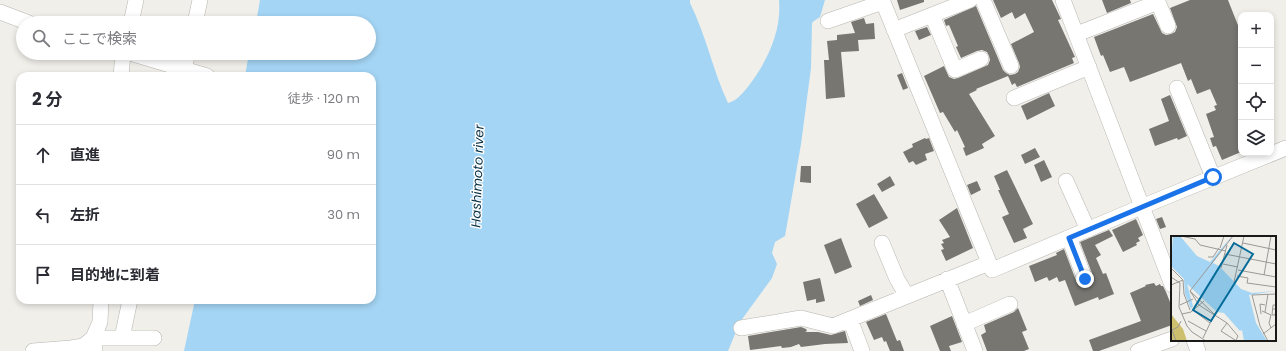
<!DOCTYPE html>
<html lang="ja">
<meta charset="utf-8">
<style>
:root{--surface:#fff;--page:#f2f2f3;--text:#2b2b33;--muted:#7c7c81;--line:#e1e1e2}
body{margin:0;font-family:Poppins,"Noto Sans JP",sans-serif;background:var(--page);color:var(--text)}
.controls{position:absolute;right:12px;top:12px;display:grid;overflow:hidden;border-radius:8px;box-shadow:0 2px 6px #0003}
.controls button{width:36px;height:36px;display:grid;place-items:center;padding:0;border:0;border-bottom:1px solid var(--line);background:var(--surface);color:var(--text);font:20px sans-serif}
.stop{position:absolute;width:12px;height:12px;margin:-9px;border:3px solid #1a73e8;border-radius:50%;background:#fff}
.stop.end{background:#1a73e8;border-color:#fff;box-shadow:0 1px 4px #0008}
.list{margin:0;padding:0;list-style:none}
h2{display:flex;justify-content:space-between;align-items:center;height:52px;margin:0;padding:0 16px;font-size:17px}
h2 small{font-size:13px;font-weight:400;color:var(--muted)}
.list li{display:grid;grid-template-columns:26px 1fr auto;gap:12px;align-items:center;box-sizing:border-box;height:60px;padding:0 16px;border-top:1px solid var(--line)}
.list b{display:block;font-size:15px;white-space:nowrap}
.list em{font-size:13px;font-style:normal;color:var(--muted)}
.icon{flex:none;width:22px;height:22px;fill:none;stroke:currentColor;stroke-width:2;stroke-linecap:round;stroke-linejoin:round}
.map{position:relative;flex:none;width:1286px;height:351px;overflow:hidden}
.search{position:absolute;background:var(--surface);box-shadow:0 2px 6px #0003;left:16px;top:16px;width:360px;height:44px;display:flex;align-items:center;gap:10px;box-sizing:border-box;padding:0 14px;border-radius:22px;color:var(--muted);font-size:15px}
.panel{position:absolute;background:var(--surface);box-shadow:0 2px 6px #0003;left:16px;top:72px;width:360px;height:232px;border-radius:12px}
.map>svg:first-child{display:block}
.water{fill:#a4d5f4}
.building{fill:#777671}
.lines{fill:none;stroke-linecap:round;stroke-linejoin:round}
.minor-casing{stroke:#b7b6b1;stroke-width:16}
.minor{stroke:#fff;stroke-width:15}
.route{stroke:#1a73e8;stroke-width:5}
.labels{text-anchor:middle;stroke-width:3;stroke-linejoin:round;paint-order:stroke}
.water-label{font-size:13px;font-style:italic;fill:#0a3247;stroke:#fff}
.inset-road{fill:none;stroke:#9a9996;stroke-width:1}
.view{fill:#056c99;fill-opacity:0.15;stroke:#056c99;stroke-width:2}
.inset-edge{fill:none;stroke:#191917;stroke-width:2}
</style>
<div class="map">
<svg width="1286" height="351" viewBox="0 0 1286 351">
<rect width="100%" height="100%" fill="#f0efea"/>
<path class="water" d="M260,0H690V3C706,35 713,71 728,103C736,101 741,95 747,88C766,64 782,32 779,0H825L820,17L814,21L812,23L811,68L801,144L785,236L775,242L772,253L777,264L772,278L740,322L728,351H184L195,300H372V76H245L249,53H369V23H256Z"/>
<path class="building" d="M897,0H924V2L900,10Z
M993,0H1052L1061,19L1058,20L1075,57L1072,58L1074,63L1017,87L1015,83L1012,85L1008,76L976,89L977,90L969,94L995,136L982,144L984,148L966,156L963,148L965,147L957,130L955,132L943,112L940,113L924,76L944,66L949,77L954,79L958,78L988,65L990,60L989,56L987,52L982,50L977,51L961,58L956,47L958,46L949,25L946,26L944,20L976,6L1003,70L1006,73L1010,75L1015,74L1018,72L1020,67L1019,63L1011,44L1034,32L1025,13L1015,19L1012,12L1001,18Z
M1102,0H1130L1131,3L1107,13Z
M1190,0H1228L1241,33V152L1222,160L1216,146L1213,147L1210,138L1214,137L1206,114L1216,110L1214,106L1217,105L1210,89L1197,94L1191,79L1188,81L1181,63L1130,82L1124,67L1110,72L1103,55L1101,56L1094,37L1153,14L1162,33L1166,35L1171,34L1175,32L1177,27L1170,8Z
M864,18L866,24L874,23L875,39L858,40L859,51L841,52L845,97L826,99L824,60H829L827,41L837,40V35L855,33L851,22Z
M927,27L931,35L919,40L915,31Z
M902,73L908,88L903,90L897,75Z
M1049,93L1055,106L1027,120L1021,106Z
M1170,95L1187,136L1178,140L1177,138L1155,146L1149,129L1169,121L1161,99Z
M925,138L926,139L929,138L934,151L925,154L927,160L916,165L913,161L909,163L903,152L913,147L912,144Z
M1035,148L1040,157L1025,164L1021,155Z
M1044,160L1052,177L1041,182L1034,165Z
M801,166H811V183L800,182Z
M1007,170L1033,224L1023,229L1027,238L1014,243L1002,217L1009,214L998,190H1000L994,176Z
M890,176L895,185L882,192L877,184Z
M977,181L981,190L971,195L967,185Z
M874,194L888,218L869,228L856,204Z
M957,208L973,248L946,261L941,250L944,249L941,244L944,243L942,240L950,237L939,220Z
M1162,217L1166,227L1160,229L1156,219Z
M1136,219L1143,235L1138,238L1140,241L1136,243L1137,245L1123,252L1112,230Z
M1109,230L1113,236L1095,245L1101,255L1096,258L1103,274L1106,273L1114,294L1099,300L1098,297L1075,306L1065,280L1059,282L1057,277L1049,281L1047,277L1035,282L1029,266L1057,255L1056,253L1064,249L1077,283L1080,286L1083,288L1089,287L1092,284L1094,281L1093,276L1080,242Z
M841,238L852,267L835,274L824,245Z
M820,278L825,301L816,303V299L807,301L803,282Z
M1154,283L1156,286L1160,284L1161,286H1163L1166,292L1172,307V325L1099,351H1093L1089,340L1141,321L1130,293L1146,286L1145,285Z
M871,295L873,300L860,306L858,301Z
M1018,308L1027,330L1022,332L1029,349L1024,351H987L981,335L986,332L984,325L1014,312Z
M886,314L897,341L900,340L904,351H890L886,341L884,342L882,337L874,340L866,322Z
M952,316L962,342L949,346L951,351H940L930,326Z
M801,327L806,329L807,331L805,332H818L831,335L845,331L848,343L825,344L801,347L799,344L791,347L782,348L781,346L750,350L748,336Z"/>
<g class="lines">
<g class="minor-casing">
<path id="minor" d="M983,0L1011,66
M1063,0L1172,285
M0,12L29,23
M932,15L955,70L981,59
M828,21L883,2L992,270L1141,207L1286,148
M131,23L136,0
M195,23L200,0
M894,30L970,0
M1077,34L1158,2L1168,26
M130,53L207,76
M121,76L123,53
M182,76L188,53
M1177,88L1213,177
M1014,98L1089,67
M1066,181L1088,230
M1069,238L1085,279
M882,243L897,279L907,296
M947,279L975,351
M850,319L862,351
M964,324L1010,304
M741,328L801,318L833,326L989,263
M122,338L130,300
M1194,340L1198,351
M33,351L71,348L83,346L93,338H154
M95,351L93,338L100,322L101,300
M1138,351L1172,339"/>
</g>
<use href="#minor" class="minor"/>
</g>
<g class="lines">
<path class="route" d="M1085,279L1069,238L1213,177"/>
</g>
<g class="labels">
<g class="water-label">
<text transform="translate(477 176) rotate(-88)" y="5">Hashimoto river</text>
</g>
</g>
<g transform="translate(1171 236)">
<rect width="105" height="105" fill="#f0efea"/>
<path d="M0,78L12,93L16,105H0Z" fill="#ccbf6d"/>
<path d="M2,0H9L26,20L39,26L61,0L42,27L48,30L70,53L81,57L105,55L78,59L85,87L96,105H73L71,94L69,95L53,77L46,76L16,48L22,70L20,73L14,58L13,43L0,30Z" fill="#a4d5f4"/>
<path class="inset-road" d="M10,0L24,3L29,9L55,15M62,0L19,55L28,69L56,87L50,95L64,104M72,7L105,14M49,12L53,0M54,18L105,28M37,21H42L48,12M52,28L67,31M0,32L12,44L13,58L19,74M50,32L56,9M67,34L105,41M93,39L100,0M66,40L77,42L76,47L105,51M0,41L9,47L8,71L16,90L21,96L35,105M63,46L73,0M0,49L12,44M19,55L43,78M9,69L22,63M22,74L39,87M91,75L100,79L98,87L100,92M94,76L97,58M11,78L20,76L33,65M90,78L89,68L94,69M101,79L102,69H105M101,79H104L105,73H102M17,85L35,95M56,87L67,100L65,104M92,98L105,88M32,102L44,77M5,105L1,94L7,91L10,85M97,105L89,90L81,59L105,58"/>
<path class="view" d="M63,7L82,18L40,85L22,74Z"/>
<rect width="105" height="105" class="inset-edge"/>
</g>
</svg>
<div class="controls">
<button>+</button>
<button>−</button>
<button><svg class="icon" aria-label="locate" viewBox="0 0 24 24"><circle cx="12" cy="12" r="6"/><path d="M12 2v4M12 18v4M2 12h4M18 12h4"/></svg></button>
<button><svg class="icon" aria-label="layers" viewBox="0 0 24 24"><path d="M12 4l9 5-9 5-9-5zM3 14l9 5 9-5"/></svg></button>
</div>
<div class="stop" style="left:1213px;top:177px"></div>
<div class="stop end" style="left:1085px;top:279px"></div>
<div class="search"><svg class="icon" aria-label="search" viewBox="0 0 24 24"><circle cx="10" cy="10" r="6"/><path d="M15 15l6 6"/></svg>ここで検索</div>
<section class="panel">
<h2>2 分<small>徒歩 · 120 m</small></h2>
<ul class="list">
<li><svg class="icon" aria-label="ahead" viewBox="0 0 24 24"><path d="M12 20V5M6 11l6-6 6 6"/></svg><div><b>直進</b></div><em>90 m</em></li>
<li><svg class="icon" aria-label="left" viewBox="0 0 24 24"><path d="M17 20v-9H6M10 6l-5 5 5 5"/></svg><div><b>左折</b></div><em>30 m</em></li>
<li><svg class="icon" aria-label="arrive" viewBox="0 0 24 24"><path d="M6 21V4h12l-3 4 3 4H6"/></svg><div><b>目的地に到着</b></div></li>
</ul>
</section>
</div>
